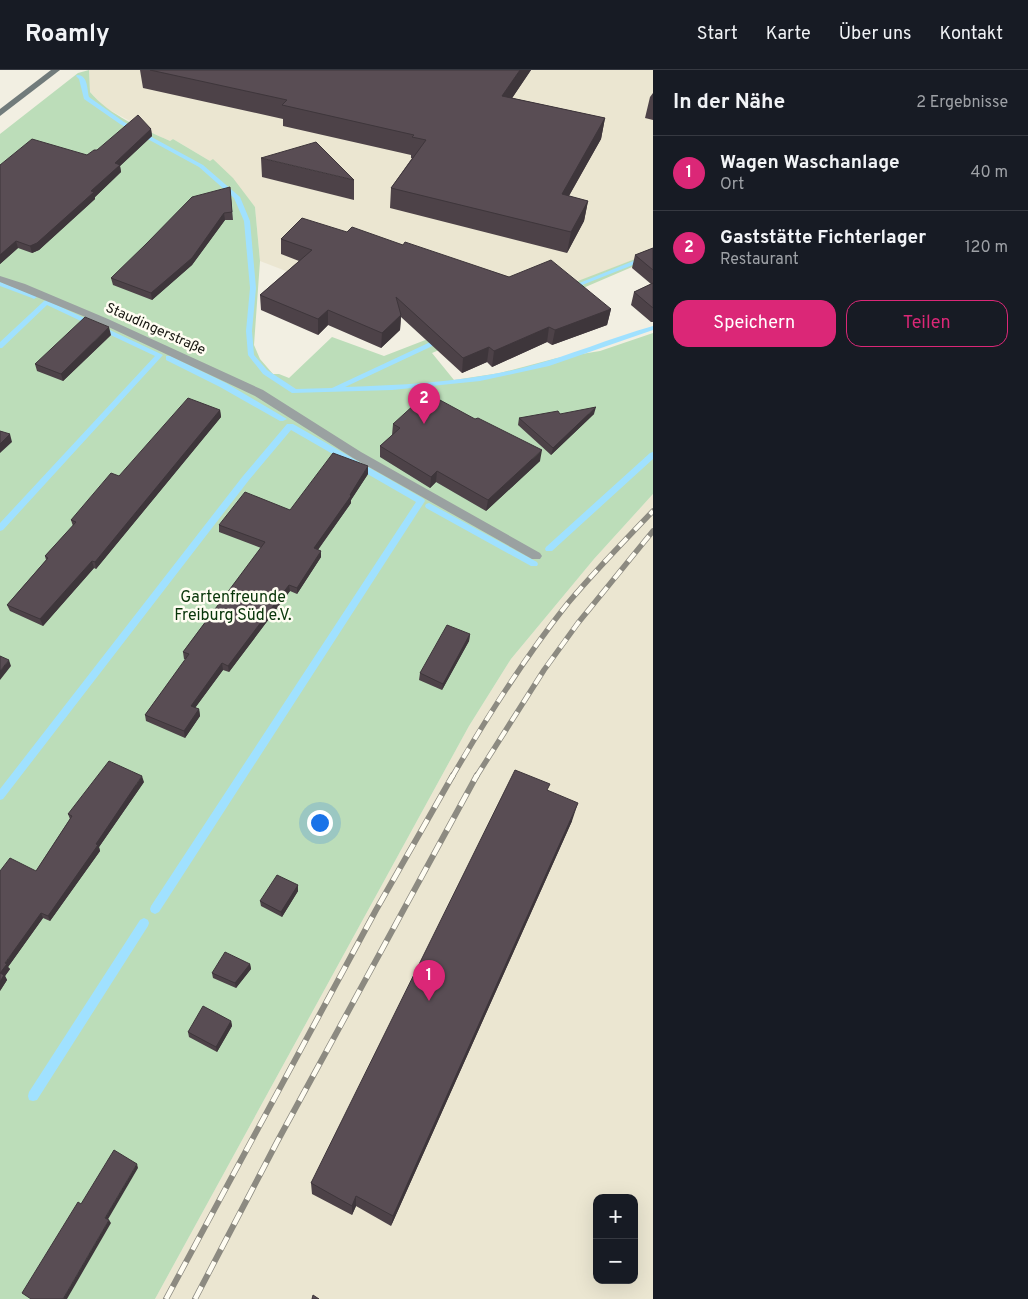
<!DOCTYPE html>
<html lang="de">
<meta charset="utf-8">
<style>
:root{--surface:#171b24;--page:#20242c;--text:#f1f3f6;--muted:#9ea1a6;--line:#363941;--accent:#db2777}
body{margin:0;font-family:Overpass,sans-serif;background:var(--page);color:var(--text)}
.controls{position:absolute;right:15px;bottom:15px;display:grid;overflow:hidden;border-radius:10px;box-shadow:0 5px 20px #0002}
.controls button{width:45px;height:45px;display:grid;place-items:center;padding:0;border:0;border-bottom:1px solid var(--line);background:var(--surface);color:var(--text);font:25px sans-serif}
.you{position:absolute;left:319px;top:752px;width:18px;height:18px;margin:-12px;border:4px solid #fff;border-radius:50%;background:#1a73e8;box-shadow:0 0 0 8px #1a73e833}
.badge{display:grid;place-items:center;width:32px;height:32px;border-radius:50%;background:var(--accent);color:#fff;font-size:16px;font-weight:700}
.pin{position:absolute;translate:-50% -41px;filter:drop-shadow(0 1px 2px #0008)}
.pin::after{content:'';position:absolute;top:26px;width:18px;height:15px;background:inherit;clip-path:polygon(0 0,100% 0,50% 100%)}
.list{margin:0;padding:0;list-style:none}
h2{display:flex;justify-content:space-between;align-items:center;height:65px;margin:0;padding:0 20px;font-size:21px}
h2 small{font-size:16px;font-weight:400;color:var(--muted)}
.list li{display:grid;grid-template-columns:32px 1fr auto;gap:15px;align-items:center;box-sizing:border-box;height:75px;padding:0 20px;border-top:1px solid var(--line)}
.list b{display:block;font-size:19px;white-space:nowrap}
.list p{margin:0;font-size:16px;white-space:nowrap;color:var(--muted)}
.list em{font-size:16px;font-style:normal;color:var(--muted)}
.actions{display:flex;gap:10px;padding:15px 20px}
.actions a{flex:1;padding:11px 0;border:1px solid var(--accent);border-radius:15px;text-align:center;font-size:18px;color:var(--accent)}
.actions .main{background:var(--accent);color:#fff}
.map{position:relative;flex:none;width:653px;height:1229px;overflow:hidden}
header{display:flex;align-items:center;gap:30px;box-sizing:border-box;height:70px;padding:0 25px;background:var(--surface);border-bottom:1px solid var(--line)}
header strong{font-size:24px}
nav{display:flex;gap:28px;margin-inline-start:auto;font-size:18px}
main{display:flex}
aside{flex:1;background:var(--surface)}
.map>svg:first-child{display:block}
.built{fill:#ebe6d1;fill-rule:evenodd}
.green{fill:#bcddb9}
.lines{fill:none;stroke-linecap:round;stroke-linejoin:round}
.stream{fill:#a0e1ff;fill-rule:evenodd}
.service{fill:#9aa1a1;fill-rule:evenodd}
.secondary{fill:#717b7b;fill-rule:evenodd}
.rail-far1-casing{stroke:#8c8a81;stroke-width:5.5}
.rail-casing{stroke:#8c8a81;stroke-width:6}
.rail-far1{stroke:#fffdf2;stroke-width:4;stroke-dasharray:11;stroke-linecap:butt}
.rail{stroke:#fffdf2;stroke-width:4.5;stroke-dasharray:14;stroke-linecap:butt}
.wall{fill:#4d4248}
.shaded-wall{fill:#3e363b}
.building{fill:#594d54;stroke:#3e363b}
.labels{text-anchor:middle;stroke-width:5;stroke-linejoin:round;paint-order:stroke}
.far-street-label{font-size:14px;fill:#171611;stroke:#fffdf2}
.park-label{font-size:16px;fill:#083509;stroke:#fffdf2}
</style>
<header>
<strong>Roamly</strong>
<nav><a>Start</a><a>Karte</a><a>Über uns</a><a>Kontakt</a></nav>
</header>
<main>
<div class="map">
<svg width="653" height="1229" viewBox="0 0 653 1229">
<rect width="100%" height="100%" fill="#f2efe2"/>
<path class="built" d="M89,0H653V182L447,263L260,191L255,137L210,91L173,69L170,71L152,63L104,37L90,22Z
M653,424V1229H155L469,656L511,589L594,489ZM597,1128H634V1210H597Z"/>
<path class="green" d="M89,0L90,22C110,46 142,58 170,71L173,69L210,91L213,89L233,108L255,137L260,191L254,275L260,289L273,304H279L289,308L332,267L384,286L653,182V188L432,283L454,310L500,303L557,288L600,281L653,263V424L594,489L511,589L469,656L155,1229H0V64L78,3Z"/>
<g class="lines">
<path class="stream" d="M77,5C88,5 87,19 89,27L124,52L203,95L240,127L250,151L256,218L252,261L254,285L267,300L296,319L332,318L439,268H441V272L345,317C405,315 467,312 526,297C569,286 610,268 653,256V260L549,296L480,311L392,320L292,323L263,304L248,285L246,261L250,218L244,151L234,128L199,97L120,54L84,29L79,9L76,6Z
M653,183V187L572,219L570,220L567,218Z
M0,212L36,226L37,227L34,229L32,228L0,216Z
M46,230L163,285L3,460L0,461V453L155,286L47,235L2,278H0V272L44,231Z
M166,286H170L226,313L287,349L283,351H280L220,317L166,290Z
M287,354H293L424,429L425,431L159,842L155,844L151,842L150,839L151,836L416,432L291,360L249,410L3,729L0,730V719L243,406Z
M653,382V389L552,481H546L545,479L546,477L650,383Z
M429,433L537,492L538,494L537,496H531L426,438L425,436L426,434Z
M144,848L148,850L149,853L148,856L37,1030L33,1031L29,1030L28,1026L29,1022L140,850Z"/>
<path class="service" d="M0,206L25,214L108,249L263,320L361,382L540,483L542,486L540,489H532L353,388L255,326L100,253L0,212Z"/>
<path class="secondary" d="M51,0H60L0,46V39Z"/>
<g class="rail-far1-casing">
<path id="rail-far1" d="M452,707C487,647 525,587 568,533C595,501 624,471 653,441
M476,707L544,600L578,553L653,461"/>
</g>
<g class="rail-casing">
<path id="rail" d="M166,1229L376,840L453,705
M195,1229L277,1072L477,705"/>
</g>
<use href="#rail-far1" class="rail-far1"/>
<use href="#rail" class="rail"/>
</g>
<path class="wall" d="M140,0H531L512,28L605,48L601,69L569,126L588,131L584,151L567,183L390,138L391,118L412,88H411V85L283,56V49L143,18Z
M653,23V50L645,48L650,27Z
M151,59L152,66L120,96L121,102L95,127V129L39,180L32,183L18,178L0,194V95L87,85L97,80Z
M261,88L354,110V130L262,107Z
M230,117L233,150H225L192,195L152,230L113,215L111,208Z
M347,162L403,175L509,207L611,239L607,255L552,275L547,272L492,297L487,292L462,303L401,247L400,260L381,278L328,255L318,265L261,240L260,225L299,191L281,184V169Z
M653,178V252H651L631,235L634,222L651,214L632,198L635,185Z
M111,265L63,311L37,301L35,294Z
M220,340L221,347L96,499L94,498L43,556L10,541L7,535L46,490L45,486L73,456L71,450L119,406Z
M560,344H594L551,385L518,355L519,348Z
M393,354L540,391L486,441L436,412L430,418L380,387V376L392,365Z
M368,404L351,430V433L318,480L321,487L297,524L290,521L229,602L223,600L195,638L199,639L200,646L185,668L146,651L145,645L186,589H184L183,582L261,478L219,462V455L290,440Z
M470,564L469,571L442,620L419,610L420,603Z
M144,712L99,777L100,781L50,851L43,848L8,897L10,899L5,906L7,910L0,921L36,801L70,749L68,744Z
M548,720L572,751L391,1156L356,1136L352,1145L312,1124L311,1113Z
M298,815V821L282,847L261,836L260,831Z
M250,894L251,899L236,918L213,908L212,903Z
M231,951L232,956L217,982L189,967L188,962Z"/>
<path class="shaded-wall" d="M520,0H531L500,46L502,26Z
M605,48L601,69L558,145L562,124Z
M151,59L152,66L120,96L121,102L95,127V129L39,180L32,183L30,176L91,121L115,93Z
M588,131L584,151L567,183L571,162Z
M224,143L225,150L192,195L152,230L151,223Z
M16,171L18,178L0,194V185Z
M611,239L607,255L552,275L555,260Z
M328,240V255L318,265V249Z
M401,245L400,260L381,278L382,263Z
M109,257L111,265L63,311L61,304Z
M549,257L547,272L492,297L494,281Z
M489,277L487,292L462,303L463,288Z
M596,337L594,344L551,385L553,378Z
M220,340L221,347L96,499L95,492Z
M10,364L12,372L0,383V374Z
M542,380L540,391L486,441L488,430Z
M368,396V404L351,430V433L314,485V478Z
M437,401L436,412L430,418L431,407Z
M321,481V487L297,524V518Z
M92,491L94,498L43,556L40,549Z
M289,515L290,521L229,602L228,596Z
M470,564L469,571L442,620L443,614Z
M9,590L11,596L0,610V601Z
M222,593L223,600L192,642L191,636Z
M199,639L200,646L185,668L184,661Z
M142,706L144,712L99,777L100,781L50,851L48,846L96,774Z
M578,733L572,751L391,1156L393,1146Z
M298,815V821L282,847L281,842Z
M41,843L43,848L8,897L10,899L5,906L7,910L0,921V903L5,893Z
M250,894L251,899L236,918L235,913Z
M231,951L232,956L217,982L216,977Z
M137,1094L138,1098L107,1151L105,1148Z
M356,1126V1136L352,1145V1136Z
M109,1150L111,1153L67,1229H63Z"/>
<path class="building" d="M150,0H520L502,26L605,48L562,124L588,131L571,162L391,118L426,70L412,67L414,65L282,35L287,30Z
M138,45L151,59L115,93L120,95L91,121L94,122L37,173L30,176L16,171L0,185V95L32,69L87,85L94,80H97Z
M316,72L354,110L261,88Z
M230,117L232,142L224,143L192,188L151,223L111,208L146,174L192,127Z
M302,148L347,162L352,157L403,175L405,172L509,207L551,190L611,239L555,260L549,257L494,281L489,277L463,288L396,227L401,245L382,263L328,240L318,249L260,225L312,180L281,169Z
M653,178V200L635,185Z
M653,213V238L634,222Z
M85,247L109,257L61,304L35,294Z
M427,323L475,349L478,348L542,380L488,430L437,401L431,407L380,376L400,358L393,354Z
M188,328L220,340L95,492L92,491L40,549L7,535L48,488L45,486L76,452L71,450L111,403L119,406Z
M596,337L553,378L519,348L558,341L560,344Z
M0,361L10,364L0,374Z
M333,383L368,396L350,425L351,426L314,478L321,481L297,518L289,515L228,596L222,593L191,636L199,639L184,661L145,645L189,584L183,582L265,472L219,455L245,422L290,440Z
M447,555L470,564L443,614L420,603Z
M0,586L9,590L0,601Z
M109,691L142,706L96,774L98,775L48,846L41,843L5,893L7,894L0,903L4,905L0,912V801L10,788L36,801L72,746L68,744Z
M515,700L550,714L547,720L578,733L393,1146L356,1126L352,1136L311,1113Z
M277,805L298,815L281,842L260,831Z
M225,882L250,894L235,913L212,903Z
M203,936L231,951L216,977L188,962Z
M114,1080L137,1094L105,1148L109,1150L63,1229H31L22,1223L78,1132L81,1134Z
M313,1225L319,1229H312Z"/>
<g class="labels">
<g class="far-street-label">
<text transform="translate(156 258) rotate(24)" y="5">Staudingerstraße</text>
</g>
<g class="park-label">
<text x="233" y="532">Gartenfreunde<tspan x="233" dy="18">Freiburg Süd e.V.</tspan></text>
</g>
</g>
</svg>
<div class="controls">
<button>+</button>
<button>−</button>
</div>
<div class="you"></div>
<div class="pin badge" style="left:429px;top:931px">1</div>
<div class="pin badge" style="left:424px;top:354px">2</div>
</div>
<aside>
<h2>In der Nähe<small>2 Ergebnisse</small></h2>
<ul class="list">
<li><span class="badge">1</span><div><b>Wagen Waschanlage</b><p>Ort</p></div><em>40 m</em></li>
<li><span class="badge">2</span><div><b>Gaststätte Fichterlager</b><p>Restaurant</p></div><em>120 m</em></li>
</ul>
<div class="actions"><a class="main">Speichern</a><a>Teilen</a></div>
</aside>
</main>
